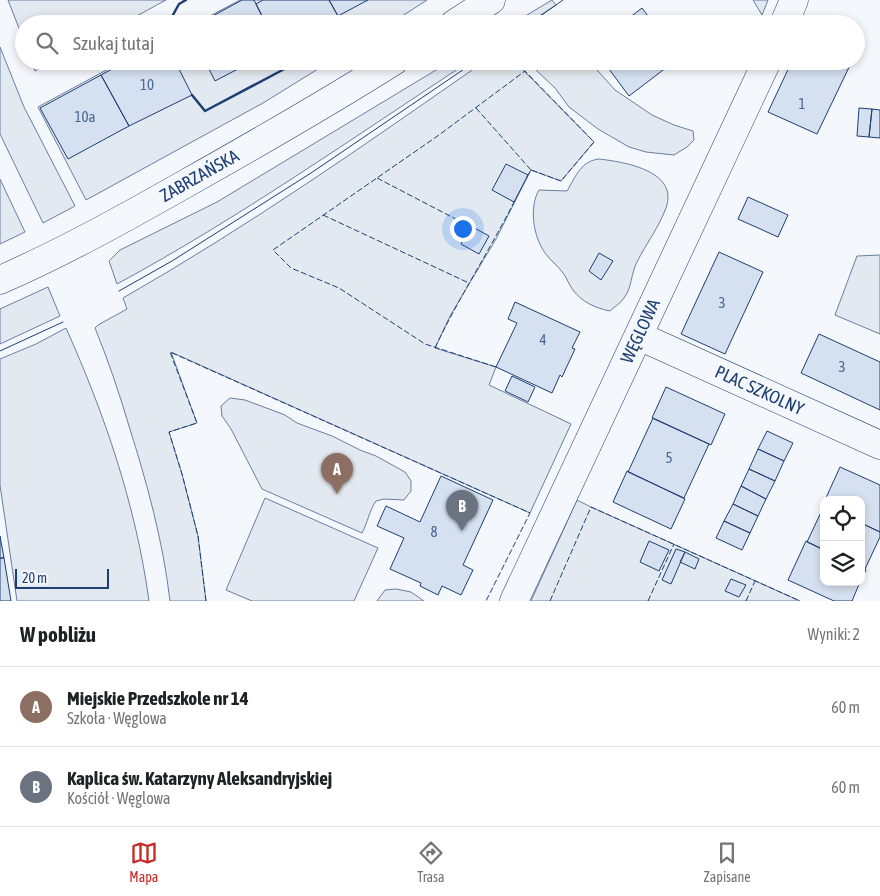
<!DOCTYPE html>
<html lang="pl">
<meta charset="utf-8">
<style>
:root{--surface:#fff;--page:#f2f2f2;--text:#202124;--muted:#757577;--line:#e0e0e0;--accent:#c62828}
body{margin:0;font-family:"Asap Condensed",sans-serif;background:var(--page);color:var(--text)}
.controls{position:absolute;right:15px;bottom:15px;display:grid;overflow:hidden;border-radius:10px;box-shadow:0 2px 8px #0003}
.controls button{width:45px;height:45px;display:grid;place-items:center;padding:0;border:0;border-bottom:1px solid var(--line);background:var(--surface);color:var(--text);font:25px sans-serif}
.scale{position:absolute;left:15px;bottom:12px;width:94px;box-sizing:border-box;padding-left:5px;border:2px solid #1d3f73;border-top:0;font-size:14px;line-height:18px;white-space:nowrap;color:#1d3f73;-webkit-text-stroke:4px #f4f7fb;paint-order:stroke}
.you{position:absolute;left:462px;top:228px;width:18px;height:18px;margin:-12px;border:4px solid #fff;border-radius:50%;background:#1a73e8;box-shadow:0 0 0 8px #1a73e833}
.badge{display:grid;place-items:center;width:32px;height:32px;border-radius:50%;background:var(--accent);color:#fff;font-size:16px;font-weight:700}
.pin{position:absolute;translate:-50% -41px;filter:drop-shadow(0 1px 2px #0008)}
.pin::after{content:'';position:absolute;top:26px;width:18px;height:15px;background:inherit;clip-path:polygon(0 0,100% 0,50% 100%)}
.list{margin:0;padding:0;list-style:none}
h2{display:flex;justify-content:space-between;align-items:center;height:65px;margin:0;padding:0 20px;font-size:21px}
h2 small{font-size:16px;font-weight:400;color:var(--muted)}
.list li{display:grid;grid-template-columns:32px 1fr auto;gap:15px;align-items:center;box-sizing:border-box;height:80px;padding:0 20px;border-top:1px solid var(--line)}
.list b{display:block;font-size:19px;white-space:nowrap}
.list p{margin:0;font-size:16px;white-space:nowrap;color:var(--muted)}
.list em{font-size:16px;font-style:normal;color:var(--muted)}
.icon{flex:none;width:28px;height:28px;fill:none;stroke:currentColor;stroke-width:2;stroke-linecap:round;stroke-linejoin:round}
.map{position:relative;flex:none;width:880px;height:601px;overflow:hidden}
.search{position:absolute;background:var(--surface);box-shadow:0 2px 8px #0003;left:15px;right:15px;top:15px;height:55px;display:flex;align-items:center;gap:12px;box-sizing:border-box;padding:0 18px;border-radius:28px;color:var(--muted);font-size:19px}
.sheet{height:225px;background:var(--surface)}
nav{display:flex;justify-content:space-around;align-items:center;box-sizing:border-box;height:70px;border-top:1px solid var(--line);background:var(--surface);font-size:14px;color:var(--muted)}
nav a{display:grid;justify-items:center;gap:2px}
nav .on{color:var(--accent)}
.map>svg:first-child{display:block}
.green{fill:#e3e9f0;stroke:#687fa3}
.building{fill:#d5e0f0;stroke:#1d3f73}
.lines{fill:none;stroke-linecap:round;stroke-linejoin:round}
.street-casing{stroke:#1d3f73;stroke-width:29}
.secondary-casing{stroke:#1d3f73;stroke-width:29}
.street{stroke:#f4f7fb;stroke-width:28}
.secondary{stroke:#f4f7fb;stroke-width:28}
.tram{stroke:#1d3f73;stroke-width:1}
.fence{stroke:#1d3f73;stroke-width:1;stroke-dasharray:6 2.5;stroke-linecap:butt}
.wall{stroke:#1d3f73;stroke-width:2.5}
.labels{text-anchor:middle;stroke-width:4;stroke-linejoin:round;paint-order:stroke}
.number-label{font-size:15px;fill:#4b6792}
.street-label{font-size:18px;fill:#1d3f73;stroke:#f4f7fb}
</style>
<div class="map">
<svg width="880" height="601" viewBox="0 0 880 601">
<rect width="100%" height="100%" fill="#f4f7fb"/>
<path class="green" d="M8,0H166L122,24H24V41Z
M240,0H427L390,24H195Z
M552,0L556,5L527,24H512Z
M753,0H768L762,15Z
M0,47L24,107L75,206L43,223L0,134Z
M31,61H53L35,71Z
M123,61H331L263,103L86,200L38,107Z
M451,61H470C354,137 239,218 117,284L109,261L120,250L217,202Z
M485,61H517L525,72L594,142L561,181L531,170L496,239L450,316L435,348L496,367L489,385L571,424L530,513L171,352L197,423L169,432L182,474L198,536L206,601H170C163,541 147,483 129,426C119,392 108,360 95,328L98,325L127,309L123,298C249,226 366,144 485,61Z
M532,61H592L598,71L615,90L652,115L674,125L693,131L694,140L687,147L674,155L646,152L629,147L598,129L569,107L555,88L537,71Z
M599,159C625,162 679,171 666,208C659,227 646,244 637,262C631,273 632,288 624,298C621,303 614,307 610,311C595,308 582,302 573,290C569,285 567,278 563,273C558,266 550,260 545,253C533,236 529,207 539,190L567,191C576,176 581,161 599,159Z
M0,179L25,232L0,244Z
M880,255V334L835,315L857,256Z
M48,287L60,316L0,344V309Z
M66,328C105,415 136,506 149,601H17L0,485V359L36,344Z
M230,398L245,400L285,415L297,423L332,436L360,450L376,456L405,472L411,481V491L404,500L384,499L376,501C369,511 368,522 362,533L262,489L231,429L222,416L221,406Z
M265,498L378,548L354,601H252L226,590Z
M577,500L591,507L800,601H531Z
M396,589L411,592L424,601H377L385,590Z"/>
<path class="building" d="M242,0H254L266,24H198Z
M263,0H329L338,16L323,24H266L256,4Z
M329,0H368L338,16Z
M642,8L654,24H621Z
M127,61H175L192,95L129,126L101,75Z
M205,61H253L215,81Z
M603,61H675L629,96Z
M792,61H852L817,134L768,112Z
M101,75L129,126L68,159L40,108Z
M859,108L872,109L869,137L857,136Z
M872,109L880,110V138L869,137Z
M506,164L528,175L514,202L492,190Z
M748,197L788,215L778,237L738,219Z
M471,226L489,236L479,254L461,244Z
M719,252L763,272L725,354L681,334Z
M599,253L613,261L601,280L589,271Z
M515,302L580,332L572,348L575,349L562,377L560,375L552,393L496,367L517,323L508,319Z
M819,334L880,362V410L801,373Z
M512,376L535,387L528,402L505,391Z
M666,387L725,414L711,445L652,418Z
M653,418L709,444L684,498L628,472Z
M767,431L793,443L784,461L758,449Z
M758,449L784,461L775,481L749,469Z
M840,467L880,485V532L861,523V500H825Z
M749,469L775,481L766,499L741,486Z
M627,471L685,499L671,529L613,502Z
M441,476L493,500L463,565L473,570L461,595L442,586L438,595L420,586L421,583L390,569L404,538L377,526L386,506L420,522Z
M741,486L766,499L758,516L733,504Z
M733,504L758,516L750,533L724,521Z
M824,506V550L807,542Z
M724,521L750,533L742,550L716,538Z
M861,523L880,532V537L865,569L861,567Z
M0,536L4,558H0Z
M649,541L669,550L659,571L640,562Z
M806,541L824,550V582H860L852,601H834L788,580Z
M676,549L685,552L671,584L662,580Z
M685,552L699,559L695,569L680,562Z
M0,558H4L11,601H0Z
M861,567L866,570L861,580Z
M731,579L746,585L739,597L725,591Z"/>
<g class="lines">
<g class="street-casing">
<g id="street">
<path d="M784,24L794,0"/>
<path id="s1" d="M639,336L880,445"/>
<path id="s2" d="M514,601L767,61"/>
</g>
</g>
<g class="secondary-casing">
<g id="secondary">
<path d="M454,24L491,0"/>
<path id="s3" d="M0,280C64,252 125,218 185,184C256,144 326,104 394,61"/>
</g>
</g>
<use href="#street" class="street"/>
<use href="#secondary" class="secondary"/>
<path class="tram" d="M529,24L563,0
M119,291L172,261L311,173L476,61
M0,351L63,322"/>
<path class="fence" d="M476,108L531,170
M377,178L473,228
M323,215L469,283
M435,348C459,297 490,250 515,200
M496,367L425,344L339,288L291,268L273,250L439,135L525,71L594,142L561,181L531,170L526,178
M206,601L198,536L182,474L169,432L197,423L170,352L530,513L486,601
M550,601L591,507L800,601
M648,601L674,544
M746,601L755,581"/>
<path class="wall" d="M168,24L179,4L186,0
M192,95L205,111L290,66L287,61"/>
</g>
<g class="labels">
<g class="number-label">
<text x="147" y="90">10</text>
<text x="802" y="109">1</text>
<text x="85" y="122">10a</text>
<text x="722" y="308">3</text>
<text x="543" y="345">4</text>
<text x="842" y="372">3</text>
<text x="669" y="463">5</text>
<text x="434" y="537">8</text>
</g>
<g class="street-label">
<text dy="6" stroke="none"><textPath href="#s3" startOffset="225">ZABRZAŃSKA</textPath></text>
<text dy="6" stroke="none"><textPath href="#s2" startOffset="298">WĘGLOWA</textPath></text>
<text dy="6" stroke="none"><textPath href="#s1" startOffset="132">PLAC SZKOLNY</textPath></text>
</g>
</g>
</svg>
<div class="controls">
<button><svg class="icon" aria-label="locate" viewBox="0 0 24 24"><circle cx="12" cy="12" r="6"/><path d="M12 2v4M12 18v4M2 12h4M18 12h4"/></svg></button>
<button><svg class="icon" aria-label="layers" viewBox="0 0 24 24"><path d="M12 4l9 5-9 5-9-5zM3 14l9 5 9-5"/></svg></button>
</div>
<div class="scale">20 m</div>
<div class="you"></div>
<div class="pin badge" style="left:337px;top:494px;background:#8d6e63">A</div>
<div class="pin badge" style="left:462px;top:531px;background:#6b7280">B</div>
<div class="search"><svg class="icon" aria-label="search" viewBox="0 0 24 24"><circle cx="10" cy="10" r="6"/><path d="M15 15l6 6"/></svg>Szukaj tutaj</div>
</div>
<section class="sheet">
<h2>W pobliżu<small>Wyniki: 2</small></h2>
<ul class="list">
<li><span class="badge" style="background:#8d6e63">A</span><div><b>Miejskie Przedszkole nr 14</b><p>Szkoła · Węglowa</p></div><em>60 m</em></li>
<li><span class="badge" style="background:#6b7280">B</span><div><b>Kaplica św. Katarzyny Aleksandryjskiej</b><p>Kościół · Węglowa</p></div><em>60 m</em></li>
</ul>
</section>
<nav>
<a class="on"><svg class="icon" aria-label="map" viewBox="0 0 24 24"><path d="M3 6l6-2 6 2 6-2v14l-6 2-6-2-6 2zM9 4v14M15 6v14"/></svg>Mapa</a>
<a><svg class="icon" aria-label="directions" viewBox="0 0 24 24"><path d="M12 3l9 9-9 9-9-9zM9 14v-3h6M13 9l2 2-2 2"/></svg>Trasa</a>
<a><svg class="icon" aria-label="saved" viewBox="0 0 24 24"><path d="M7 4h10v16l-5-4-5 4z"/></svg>Zapisane</a>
</nav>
